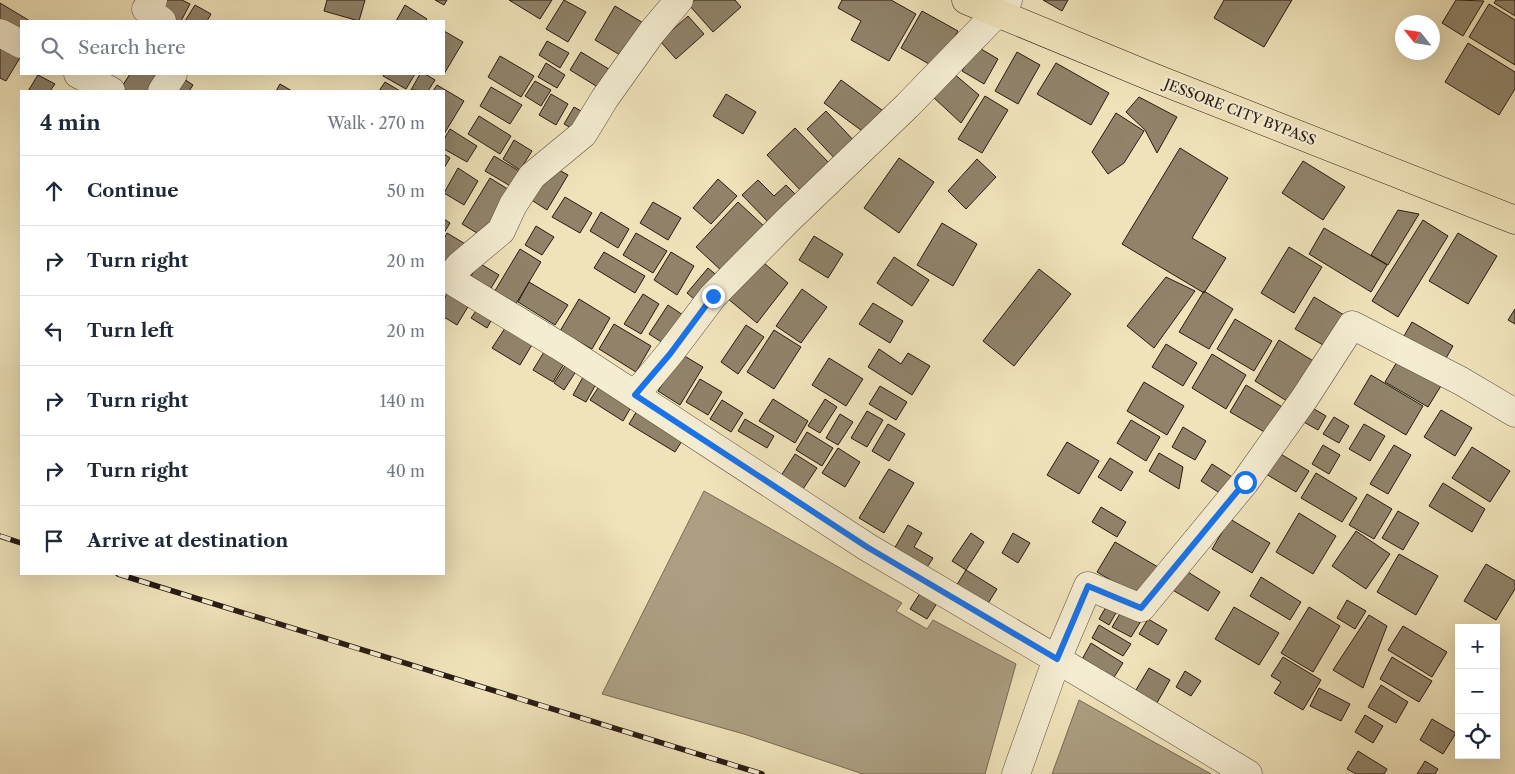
<!DOCTYPE html>
<meta charset="utf-8">
<style>
:root{--surface:#fff;--page:#f2f2f3;--text:#1f2937;--muted:#747a83;--line:#e0e1e3}
body{margin:0;font-family:"Libre Caslon Text",serif;background:var(--page);color:var(--text)}
.controls{position:absolute;right:15px;bottom:15px;display:grid;overflow:hidden;border-radius:0px;box-shadow:0 5px 20px #0002}
.controls button{width:45px;height:45px;display:grid;place-items:center;padding:0;border:0;border-bottom:1px solid var(--line);background:var(--surface);color:var(--text);font:25px sans-serif}
.compass{position:absolute;left:1395px;top:15px;width:45px;height:45px;border-radius:50%;background:var(--surface);box-shadow:0 5px 20px #0002;rotate:300deg}
.stop{position:absolute;width:15px;height:15px;margin:-11px;border:4px solid #1a73e8;border-radius:50%;background:#fff}
.stop.end{background:#1a73e8;border-color:#fff;box-shadow:0 1px 5px #0008}
.list{margin:0;padding:0;list-style:none}
h2{display:flex;justify-content:space-between;align-items:center;height:65px;margin:0;padding:0 20px;font-size:21px}
h2 small{font-size:16px;font-weight:400;color:var(--muted)}
.list li{display:grid;grid-template-columns:32px 1fr auto;gap:15px;align-items:center;box-sizing:border-box;height:70px;padding:0 20px;border-top:1px solid var(--line)}
.list b{display:block;font-size:19px;white-space:nowrap}
.list em{font-size:16px;font-style:normal;color:var(--muted)}
.icon{flex:none;width:28px;height:28px;fill:none;stroke:currentColor;stroke-width:2;stroke-linecap:round;stroke-linejoin:round}
.map{position:relative;flex:none;width:1515px;height:774px;overflow:hidden}
.search{position:absolute;background:var(--surface);box-shadow:0 5px 20px #0002;left:20px;top:20px;width:425px;height:55px;display:flex;align-items:center;gap:12px;box-sizing:border-box;padding:0 18px;border-radius:0px;color:var(--muted);font-size:19px}
.panel{position:absolute;background:var(--surface);box-shadow:0 5px 20px #0002;left:20px;top:90px;width:425px;height:485px;border-radius:0px}
.map>svg:first-child{display:block}
.water{fill:#ac9f82;stroke:#786a56}
.building{fill:#90836a;stroke:#291b14}
.lines{fill:none;stroke-linecap:round;stroke-linejoin:round}
.minor-casing{stroke:#5b4d3e;stroke-width:29}
.trunk-casing{stroke:#291b14;stroke-width:29}
.minor{stroke:#f5edd2;stroke-width:28}
.trunk{stroke:#f0e3ba;stroke-width:28}
.rail-casing{stroke:#291b14;stroke-width:5.5}
.rail{stroke:#f5edd2;stroke-width:4;stroke-dasharray:11;stroke-linecap:butt}
.route{stroke:#1a73e8;stroke-width:6}
.labels{text-anchor:middle;stroke-width:4.5;stroke-linejoin:round;paint-order:stroke}
.street-label{font-size:14px;fill:#291b14;stroke:#f5edd2}
</style>
<div class="map">
<svg width="1515" height="774" viewBox="0 0 1515 774">
<rect width="100%" height="100%" fill="#f0e3ba"/>
<filter id="stains"><feTurbulence type="fractalNoise" baseFrequency=".004" numOctaves="4"/><feColorMatrix values="0 0 0 0 .2 0 0 0 0 .09 0 0 0 0 .02 0 0 0 .5 -.17"/></filter>
<radialGradient id="worn" r=".72"><stop offset=".6" stop-color="#630" stop-opacity="0"/><stop offset="1" stop-color="#630" stop-opacity=".3"/></radialGradient>
<path class="water" d="M704,491L902,603L896,611L927,629L933,620L1016,664L985,774H863L744,734L602,694Z
M1079,700L1211,774H1052Z"/>
<path class="building" d="M154,0H182L190,4L181,21H163Z
M327,0H365L359,21L324,11Z
M435,0H447L444,5Z
M509,0H552L540,19Z
M564,0L586,12L568,42L546,29Z
M695,0H735L741,7L713,32L689,5Z
M842,0H891L916,14L889,61L851,40L861,21L838,8Z
M1043,0H1068L1062,11Z
M1224,0H1292L1264,47L1214,18Z
M1456,0L1484,1L1463,36L1442,23Z
M1496,0H1515V16L1494,3Z
M0,3L30,21H21V38L0,25Z
M1489,4L1515,20V65L1469,37Z
M195,5L211,14L207,21H185Z
M405,5L427,19L425,21H396Z
M615,6L645,24L625,58L595,40Z
M922,11L958,31L936,68L901,48Z
M688,16L704,34L676,59L660,41Z
M444,31L463,42L444,74Z
M547,41L569,53L560,68L539,55Z
M1468,43L1515,72V89L1499,115L1445,82Z
M0,44L21,56L6,81L0,78Z
M976,46L998,59L984,84L962,71Z
M581,52L612,71L601,89L570,70Z
M1017,52L1040,65L1018,104L995,91Z
M500,56L534,76L521,97L488,77Z
M546,63L565,75L557,88L538,77Z
M1056,63L1109,93L1091,125L1037,94Z
M953,73L979,95L961,123L933,97Z
M130,74H159L149,91H127L121,88Z
M384,74H415L406,89L383,76Z
M420,74H425L435,80L428,91L411,90Z
M38,75L55,84L50,91H28Z
M181,77L193,85L189,91H172Z
M841,80L886,113L869,136L824,103Z
M535,81L551,90L541,106L525,96Z
M385,82L400,91H379Z
M280,84L292,91H276Z
M437,85L464,101L444,134V91H433Z
M491,87L522,105L510,124L480,106Z
M551,94L568,104L556,125L539,115Z
M726,94L756,112L743,134L713,116Z
M985,96L1008,110L982,153L958,139Z
M1139,97L1177,117L1157,153L1145,130L1126,112Z
M574,107L590,116L580,133L564,124Z
M826,111L858,145L839,163L807,129Z
M1116,113L1144,131L1124,163L1108,174L1092,152Z
M479,116L511,136L500,154L468,134Z
M795,128L832,166L804,194L767,155Z
M450,129L477,146L467,162L444,149V139Z
M514,140L532,151L520,170L503,159Z
M1180,148L1228,178L1192,238L1226,258L1204,293L1122,244Z
M444,154L450,158L444,168Z
M494,156L526,175L517,190L485,171Z
M899,158L934,182L899,233L864,208Z
M977,159L996,177L966,209L948,191Z
M1303,161L1345,187L1323,220L1282,193Z
M550,165L568,175L547,210L530,199Z
M458,168L478,181L464,205L444,193Z
M490,178L514,193L487,239L462,224Z
M718,179L737,196L711,224L693,208Z
M758,180L774,196L786,185L801,200L773,227L742,195Z
M565,197L592,213L580,233L552,217Z
M653,202L681,218L668,240L640,223Z
M738,202L766,228L724,273L696,247Z
M1398,210L1419,214L1388,265L1371,255Z
M601,212L629,229L618,248L590,231Z
M444,219L450,223L444,233Z
M1423,220L1448,236L1398,317L1372,301Z
M942,223L977,244L953,286L917,265Z
M536,226L554,237L542,255L525,245Z
M1324,228L1387,265L1371,292L1309,254Z
M447,233L467,245L444,265V239Z
M636,233L667,251L653,273L623,255Z
M1458,233L1497,256L1468,304L1429,281Z
M814,236L843,254L828,278L799,260Z
M1289,247L1322,267L1294,313L1261,293Z
M520,249L541,262L514,307L493,294Z
M604,252L645,276L635,293L594,268Z
M671,252L694,266L677,295L654,280Z
M894,257L929,280L912,306L877,283Z
M759,259L788,283L757,323L727,298Z
M479,263L499,275L488,293L468,281Z
M708,268L720,278L700,304L687,293Z
M1039,269L1071,294L1014,366L983,341Z
M1166,277L1195,291L1154,348L1127,326Z
M529,282L568,305L555,325L518,302Z
M802,289L827,307L801,343L776,326Z
M1204,291L1233,309L1209,349L1179,332Z
M448,292L469,305L457,325L444,317V299Z
M643,294L659,304L641,334L624,324Z
M1314,297L1349,318L1330,349L1295,329Z
M579,299L610,318L592,349L560,331Z
M873,303L903,321L890,343L859,324Z
M480,305L495,314L487,328L471,318Z
M668,305L689,319L671,348L649,334Z
M1515,309V324L1508,320Z
M1235,319L1272,341L1254,371L1217,349Z
M509,322L536,338L520,365L492,348Z
M1412,322L1453,346L1441,367L1400,343Z
M614,324L651,346L636,372L599,349Z
M746,325L764,337L738,374L721,362Z
M774,330L801,347L774,389L747,372Z
M1279,340L1315,362L1290,403L1255,381Z
M1166,344L1197,363L1183,386L1152,367Z
M547,347L567,359L553,382L533,370Z
M879,349L901,364L908,353L930,366L912,395L868,367Z
M681,354L703,367L680,405L658,391Z
M1212,354L1246,375L1226,409L1192,388Z
M1401,355L1444,381L1428,407L1385,382Z
M570,358L580,365L564,390L554,383Z
M829,358L863,379L846,406L812,385Z
M587,370L600,377L586,402L573,395Z
M1371,375L1423,406L1406,435L1354,404Z
M700,379L722,392L708,415L686,402Z
M602,382L634,402L623,421L590,400Z
M1144,382L1184,406L1167,435L1127,411Z
M1246,385L1289,411L1273,437L1230,412Z
M880,386L907,402L896,420L869,404Z
M773,399L808,421L795,443L759,421Z
M825,399L837,407L820,433L808,426Z
M722,400L743,413L731,432L710,419Z
M641,404L687,433L675,452L629,424Z
M1309,406L1326,416L1318,430L1300,420Z
M1441,410L1472,428L1455,456L1424,437Z
M867,411L883,420L867,447L851,438Z
M840,414L853,422L838,445L826,438Z
M1334,417L1349,426L1339,443L1323,434Z
M745,419L774,436L767,448L738,431Z
M1131,420L1160,437L1146,461L1117,443Z
M888,424L905,434L889,461L872,451Z
M1364,424L1385,436L1370,461L1349,449Z
M1183,427L1206,441L1195,460L1172,447Z
M807,432L833,448L822,466L796,450Z
M1067,442L1099,461L1079,494L1047,475Z
M1323,445L1340,455L1329,474L1312,464Z
M1394,445L1411,455L1388,494L1370,484Z
M1472,447L1510,471L1490,502L1452,478Z
M838,448L860,462L845,487L822,473Z
M1274,450L1309,471L1296,492L1261,471Z
M1159,453L1183,467L1179,489L1149,471Z
M795,454L817,468L799,495L777,482Z
M1110,458L1133,472L1121,491L1098,477Z
M1212,464L1237,480L1226,497L1201,481Z
M889,469L914,483L884,533L859,518Z
M1316,473L1357,498L1342,522L1301,498Z
M1443,483L1485,509L1472,532L1429,506Z
M1367,494L1392,509L1374,539L1349,525Z
M1101,507L1126,522L1117,537L1092,522Z
M1398,511L1419,523L1403,550L1382,538Z
M1299,513L1336,536L1313,574L1276,552Z
M1230,519L1270,543L1252,573L1212,549Z
M908,525L922,533L914,547L933,558L922,575L890,556Z
M1356,531L1390,554L1366,589L1332,566Z
M971,533L984,542L966,570L952,561Z
M1013,533L1030,543L1018,563L1002,553Z
M1115,542L1158,567L1140,597L1097,572Z
M1399,554L1438,576L1416,615L1377,592Z
M1486,564L1515,581V589L1496,620L1464,601Z
M1183,569L1220,592L1208,611L1171,589Z
M966,570L997,589L984,610L953,591Z
M1261,577L1301,602L1290,620L1250,596Z
M922,590L939,600L927,619L910,609Z
M1110,600L1120,606L1109,625L1099,619Z
M1347,600L1366,611L1355,629L1337,618Z
M1124,607L1143,618L1131,637L1112,627Z
M1234,607L1279,633L1259,665L1215,639Z
M1309,607L1340,626L1313,672L1281,653Z
M1369,615L1387,626L1363,688L1333,670Z
M1148,619L1167,630L1158,645L1139,634Z
M1099,625L1131,644L1123,656L1092,638Z
M1403,626L1447,652L1432,677L1388,650Z
M1091,643L1123,663L1111,682L1080,663Z
M1283,657L1321,680L1303,710L1274,693L1281,682L1271,676Z
M1392,657L1432,681L1419,702L1380,679Z
M1149,668L1170,680L1154,708L1133,695Z
M1185,671L1201,681L1191,696L1176,687Z
M1381,685L1408,702L1396,723L1368,707Z
M1319,688L1350,704L1341,721L1310,706Z
M1365,715L1383,726L1373,743L1355,732Z
M1432,719L1456,733L1443,754L1420,740Z
M1358,751L1387,769L1384,774H1356L1347,769Z
M1425,761L1438,769L1435,774H1417Z"/>
<g class="lines">
<g class="minor-casing">
<path id="minor" d="M153,0L146,9L162,21
M0,33L21,44
M78,74L111,91
M162,91L173,74
M444,276L566,350L867,547L1117,695L1248,774
M449,279L460,265L501,231L513,205L532,176L583,134L605,98L652,32L679,0
M635,395L670,353L713,296L788,220L907,106L997,13L1008,0
M1016,774L1057,659L1088,586L1141,608L1245,482L1304,399L1352,325L1461,381L1515,413"/>
</g>
<g class="trunk-casing">
<path id="trunk" d="M966,0L1152,77L1515,220"/>
</g>
<use href="#minor" class="minor"/>
<use href="#trunk" class="trunk"/>
<g class="rail-casing">
<path id="rail" d="M0,536L21,543
M118,574L762,774"/>
</g>
<use href="#rail" class="rail"/>
</g>
<g class="lines">
<path class="route" d="M713,296L670,354L635,395L867,547L1057,659L1088,586L1141,608L1245,482"/>
</g>
<g class="labels">
<g class="street-label">
<text transform="translate(1240 112) rotate(21)" y="5">JESSORE CITY BYPASS</text>
</g>
</g>
<rect width="100%" height="100%" filter="url(#stains)"/>
<rect width="100%" height="100%" fill="url(#worn)"/>
</svg>
<div class="controls">
<button>+</button>
<button>−</button>
<button><svg class="icon" aria-label="locate" viewBox="0 0 24 24"><circle cx="12" cy="12" r="6"/><path d="M12 2v4M12 18v4M2 12h4M18 12h4"/></svg></button>
</div>
<svg class="compass" viewBox="-18 -18 36 36"><path d="M0-13l5 13h-10z" fill="#e53935"/><path d="M0 13l5-13h-10z" fill="#747a83"/></svg>
<div class="stop" style="left:1245px;top:482px"></div>
<div class="stop end" style="left:713px;top:296px"></div>
<div class="search"><svg class="icon" aria-label="search" viewBox="0 0 24 24"><circle cx="10" cy="10" r="6"/><path d="M15 15l6 6"/></svg>Search here</div>
<section class="panel">
<h2>4 min<small>Walk · 270 m</small></h2>
<ul class="list">
<li><svg class="icon" aria-label="ahead" viewBox="0 0 24 24"><path d="M12 20V5M6 11l6-6 6 6"/></svg><div><b>Continue</b></div><em>50 m</em></li>
<li><svg class="icon" aria-label="right" viewBox="0 0 24 24"><path d="M7 20v-9h11M14 6l5 5-5 5"/></svg><div><b>Turn right</b></div><em>20 m</em></li>
<li><svg class="icon" aria-label="left" viewBox="0 0 24 24"><path d="M17 20v-9H6M10 6l-5 5 5 5"/></svg><div><b>Turn left</b></div><em>20 m</em></li>
<li><svg class="icon" aria-label="right" viewBox="0 0 24 24"><path d="M7 20v-9h11M14 6l5 5-5 5"/></svg><div><b>Turn right</b></div><em>140 m</em></li>
<li><svg class="icon" aria-label="right" viewBox="0 0 24 24"><path d="M7 20v-9h11M14 6l5 5-5 5"/></svg><div><b>Turn right</b></div><em>40 m</em></li>
<li><svg class="icon" aria-label="arrive" viewBox="0 0 24 24"><path d="M6 21V4h12l-3 4 3 4H6"/></svg><div><b>Arrive at destination</b></div></li>
</ul>
</section>
</div>
